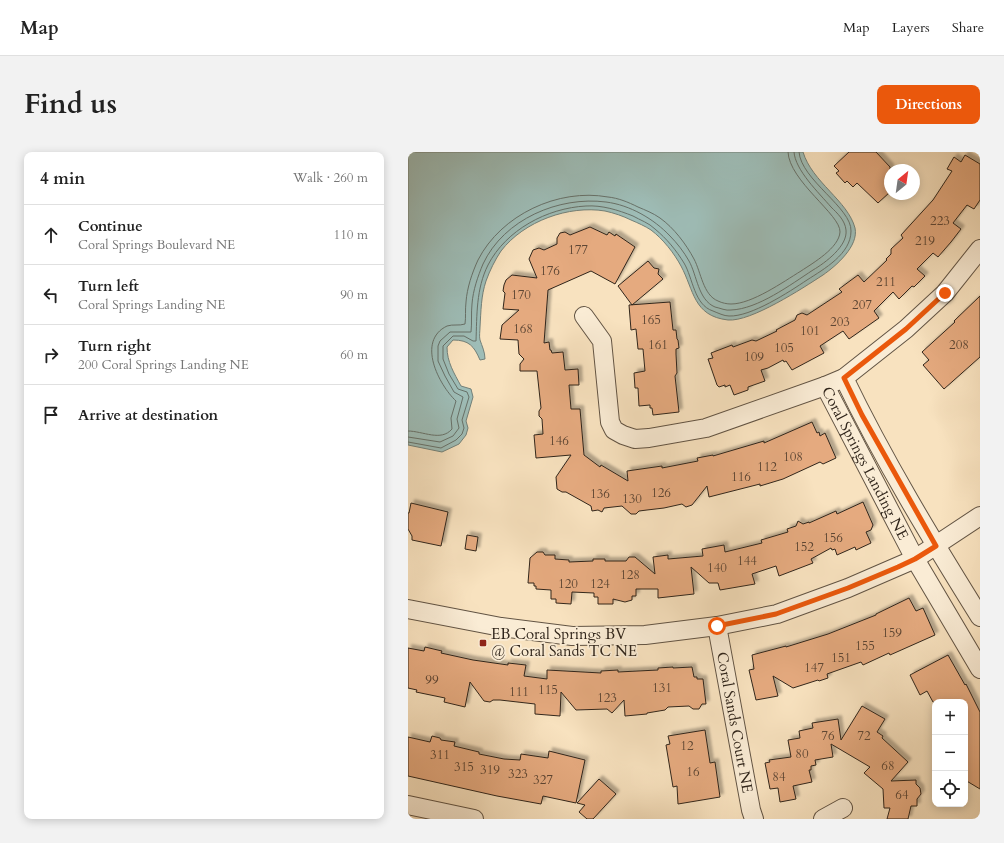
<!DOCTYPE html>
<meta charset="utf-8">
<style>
:root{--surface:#fff;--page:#f2f2f2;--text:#222;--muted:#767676;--line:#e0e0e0;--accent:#ea580c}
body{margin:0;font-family:Cardo,serif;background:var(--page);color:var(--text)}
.controls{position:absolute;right:12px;bottom:12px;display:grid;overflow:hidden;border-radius:8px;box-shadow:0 2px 10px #0003}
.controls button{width:36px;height:36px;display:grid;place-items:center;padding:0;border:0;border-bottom:1px solid var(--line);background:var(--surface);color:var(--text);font:20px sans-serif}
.compass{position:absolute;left:476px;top:12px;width:36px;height:36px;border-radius:50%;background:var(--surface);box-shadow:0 2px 10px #0003;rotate:29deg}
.stop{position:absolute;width:12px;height:12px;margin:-9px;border:3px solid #ea580c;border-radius:50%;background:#fff}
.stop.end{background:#ea580c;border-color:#fff;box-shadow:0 1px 4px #0008}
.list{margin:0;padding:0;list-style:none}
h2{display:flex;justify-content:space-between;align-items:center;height:52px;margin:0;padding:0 16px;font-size:17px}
h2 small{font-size:13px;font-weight:400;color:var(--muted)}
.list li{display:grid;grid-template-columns:26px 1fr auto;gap:12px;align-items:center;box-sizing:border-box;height:60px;padding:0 16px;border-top:1px solid var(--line)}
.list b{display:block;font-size:15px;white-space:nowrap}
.list p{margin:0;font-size:13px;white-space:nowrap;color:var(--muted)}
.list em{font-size:13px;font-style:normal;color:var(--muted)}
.icon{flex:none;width:22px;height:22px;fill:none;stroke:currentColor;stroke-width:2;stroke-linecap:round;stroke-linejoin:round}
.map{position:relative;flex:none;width:572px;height:667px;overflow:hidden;border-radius:8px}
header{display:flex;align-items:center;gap:24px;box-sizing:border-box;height:56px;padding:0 20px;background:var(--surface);border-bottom:1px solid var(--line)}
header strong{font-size:19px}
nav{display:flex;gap:22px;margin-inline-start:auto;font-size:14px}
.intro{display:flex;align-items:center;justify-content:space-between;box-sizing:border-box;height:96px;padding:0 24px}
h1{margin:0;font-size:28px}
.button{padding:10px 18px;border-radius:8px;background:var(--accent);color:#fff;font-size:14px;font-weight:700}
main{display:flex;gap:24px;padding:0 24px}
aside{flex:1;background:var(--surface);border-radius:8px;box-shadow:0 2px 10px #0003}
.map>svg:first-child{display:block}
.water{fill:#9ebdb7;stroke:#728079}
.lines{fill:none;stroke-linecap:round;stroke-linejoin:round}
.shore{stroke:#677169;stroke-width:1}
.building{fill:#e5aa7f;stroke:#30251b;filter:url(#shadow)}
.minor-casing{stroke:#625444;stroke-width:20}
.minor{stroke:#faecd5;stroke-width:18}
.route{stroke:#ea580c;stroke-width:5}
.poi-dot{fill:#8f2418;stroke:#faecd5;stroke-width:1.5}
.labels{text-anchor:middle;stroke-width:3.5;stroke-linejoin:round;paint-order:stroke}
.number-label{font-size:13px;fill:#5d4634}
.street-label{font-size:15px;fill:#30251b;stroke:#faecd5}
.poi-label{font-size:15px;fill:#30251b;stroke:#faecd5;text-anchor:start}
</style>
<header>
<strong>Map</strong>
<nav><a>Map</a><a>Layers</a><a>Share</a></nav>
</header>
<div class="intro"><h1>Find us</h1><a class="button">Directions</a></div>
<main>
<aside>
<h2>4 min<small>Walk · 260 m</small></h2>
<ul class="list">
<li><svg class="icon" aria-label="ahead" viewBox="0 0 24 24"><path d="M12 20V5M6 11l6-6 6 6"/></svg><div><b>Continue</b><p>Coral Springs Boulevard NE</p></div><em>110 m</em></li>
<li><svg class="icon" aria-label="left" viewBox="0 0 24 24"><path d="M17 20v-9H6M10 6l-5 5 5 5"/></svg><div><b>Turn left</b><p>Coral Springs Landing NE</p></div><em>90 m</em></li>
<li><svg class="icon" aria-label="right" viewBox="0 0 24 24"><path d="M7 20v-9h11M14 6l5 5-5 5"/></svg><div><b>Turn right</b><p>200 Coral Springs Landing NE</p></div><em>60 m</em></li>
<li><svg class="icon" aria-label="arrive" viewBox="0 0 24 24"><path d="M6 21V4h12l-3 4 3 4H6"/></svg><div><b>Arrive at destination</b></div></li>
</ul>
</aside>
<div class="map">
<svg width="572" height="667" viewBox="0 0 572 667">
<defs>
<filter id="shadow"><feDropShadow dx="3.5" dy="-3.5" stdDeviation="1" flood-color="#0004"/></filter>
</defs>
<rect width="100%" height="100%" fill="#f8e2bf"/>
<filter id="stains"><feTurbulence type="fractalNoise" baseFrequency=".005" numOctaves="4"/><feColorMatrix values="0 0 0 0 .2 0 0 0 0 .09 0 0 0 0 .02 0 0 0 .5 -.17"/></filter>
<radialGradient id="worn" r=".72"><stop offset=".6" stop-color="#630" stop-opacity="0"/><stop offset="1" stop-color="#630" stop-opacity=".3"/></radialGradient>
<path class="water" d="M0,0H395C404,30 440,49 447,76C451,94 428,114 415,123C395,136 343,170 320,168C285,164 286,138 273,114C266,101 255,87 243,78C237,74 230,71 223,68C215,64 206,61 197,59C161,53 116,69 93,99C87,108 82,118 78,129C73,144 73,159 72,175C72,179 71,184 72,188C74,194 77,200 77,207L72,208C66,194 61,188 45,188L39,195C39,210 46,221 53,234L63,237L65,245L58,269L60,276L58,283L51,292L34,300L0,293Z"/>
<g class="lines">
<path class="shore" d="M0,279C15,279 33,290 44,277L43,266L48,249C31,233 8,189 39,174C45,172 51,174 57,172C58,165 57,158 58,150C59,136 64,121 70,108C93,63 150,36 200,45C210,46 220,50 230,55C237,58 245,61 252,66C266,76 278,92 286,107C293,120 295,143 310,149C314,151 319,152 323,152C344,152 375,130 393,119C405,111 431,96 432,80C433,63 381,29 380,0
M0,285L32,290L45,284L51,276L49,267L55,245L46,240L37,224L30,209V194L32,189L42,180H63C64,171 63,161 64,152C65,138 70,124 75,112C96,67 151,44 198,50C222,53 246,67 262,84C269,91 276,100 281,109C289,123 290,148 307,155C312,156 318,159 323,158C350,157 382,133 405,118C417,111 440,94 438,78C437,68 429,61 423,55C411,41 387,18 386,0
M0,290L33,296L48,288L54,282L56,276L54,268L61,245L59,240L50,237L41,222L35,207V194L45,184H56L65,189H68C69,163 68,137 80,113C98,78 139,56 178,54C194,53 210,58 225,64C232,68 241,71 247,77C259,87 268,98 276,111C285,126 286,153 305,159C310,161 316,164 321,164C343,165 381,140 399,128C416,117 443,102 443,79C444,56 393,28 391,0"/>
</g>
<path class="building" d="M441,0H468L482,15V40L470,51L449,31L445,35L439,29L437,31L428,21L431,19L426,14Z
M557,3L572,12V48L566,57L559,53L545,71L553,77L543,90L530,105L525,101L509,117L517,124L506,135L504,134L491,147L485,140L466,159L471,166L441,187L435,179L412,194L416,201L384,218L378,209L376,210L375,208L360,216L353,218L357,229L340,235V238L326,243L322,233L317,235V233L311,235L309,233L300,207L305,206L303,201L324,193L325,195L344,188L348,189L369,179L368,178L387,168L389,163L394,161L399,163L434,140L431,137L450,123L456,130L479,108L478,107L483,102V97L495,86L493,83L525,48L544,19L539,17L546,5L553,10Z
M182,75L199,83L201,80L207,84L208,82L227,95L207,132L183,119L140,138L136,191L141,190L142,198H143L144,201L155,200L157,218L170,217L171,233H161L163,257H172L176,303L192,315L193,313L220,329L219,319L254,314V316L290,309L289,306L305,303V304L356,289V291L404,270L409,281L411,280L412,284L417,281L428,306L415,312L412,310L375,327L352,334V332L301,345L299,334L284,353L278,355L274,352L256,356L239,358L231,359L228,362H223L214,354L196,356L194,360L190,358L184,359L183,354L158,340H154L149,337L148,325L163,303L128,306L126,283L135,282L134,267L131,264V259L133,256L129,219H112V212L116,207L111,202L110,188L92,187L94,173L111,158L95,157L97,141L95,139L96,133L98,128L104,123L129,126L121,107L125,98L131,96L136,98L149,92V86L152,81L157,80L162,83Z
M240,109L246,116L251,117L250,122L255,127L224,153L210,134Z
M572,144V205L536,237L515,213L521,208L514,200L547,170L546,169Z
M262,150L265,178H268L269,187L270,188L271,196L268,197V202L269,221L267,224L271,260L245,263L244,256H242V253L231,254L230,236H227L226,221L237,219L235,197H230L228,177L223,178L221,153Z
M455,350L465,373L463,378L458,380L463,391L448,398L447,395L429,403L427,397L424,398L423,396L403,407L405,411L371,424L368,414L344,422L347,432L312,438L310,431H301L283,415L286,442L250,446V437H228V444H224V448L217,450L205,447V452H190V445H186V441L164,440L163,452L148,451V447H143V438L128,437V434H126V431H120L122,406L129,400H135L137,403H147V407L161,408V410L185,409V407H197V409H218L221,405H227L247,422L245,405L260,403V407L295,404L294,397L316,393L317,400L354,391L353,388L380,380L379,377L388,374L390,369L395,372L401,370V371L428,359L429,362Z
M3,351L40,360L33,394L4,388V384L0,377V361H1Z
M59,383L70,385L68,399L57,397Z
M501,446L508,459L515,456L527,483L482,503L481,501L455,513L453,510L419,522L420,526L411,529L410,528L385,536L365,524L370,544L348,548L341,518L346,517L344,503L378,494V495L420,482L468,463V462Z
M17,495L34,499L33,501L65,508L100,513V511L118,513L116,524L139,527V518L193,521V519L210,518V520L250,518V516L265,515V516L284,515L286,525H289V527H295L298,552H294L291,557H285L281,554L260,555L257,558L239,561V562L217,564L216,548L204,561L199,557L168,558L153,540L152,564L127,562V552L92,548H85L82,550L76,549L62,530L57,555L36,550L37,546L8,540L9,538L0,536V496L16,499Z
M540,503L557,533L558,532L572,560V637L557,628V550H525L519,539L512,543L502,523Z
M454,554L477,567L469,580L475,584L474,586L500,610L483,629L508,628V632L512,636L513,642L509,647V654H503L500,667H479L482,656H476L475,637L456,621L462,615L423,592L425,605L407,608L408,613L403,614V618H401L404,630L385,634L388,647L372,650L370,636L362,637L357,611L362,610L361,608L383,605L380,588L392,586L391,579L405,576L404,571L430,567L433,588Z
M297,578L302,611L307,610L312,645L270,652L269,634L265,635L258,593L262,592L260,584Z
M24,584L32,586L33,588L47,590L46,594L71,600V602L96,607L112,608L113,602L140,606L141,599L177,608L168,651L135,644L133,652L89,644L0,624V585L22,590Z
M191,627L208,642L185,667H179L171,660L177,653L169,651Z"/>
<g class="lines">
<g class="minor-casing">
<g id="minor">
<path d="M176,164L194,189L202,270L206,278L215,283L227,287L241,286L298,276L417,234L436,226L498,177L537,141L572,97"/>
<path d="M436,226C476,309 524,388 572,465"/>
<path id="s1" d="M417,234L507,407L572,517"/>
<path d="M0,457L93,475L164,484L237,483L309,474L369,462L440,436L507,407L572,364"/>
<path id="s2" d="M309,474L343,658L346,667"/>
<path d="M0,653L66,667"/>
<path d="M415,667L435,656"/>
</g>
</g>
<use href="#minor" class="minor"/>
</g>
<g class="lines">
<path class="route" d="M309,474L368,462L440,436L490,415L507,407L528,394L454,263L436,226L498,177L537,141"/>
</g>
<rect class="poi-dot" x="71" y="487" width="8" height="8" rx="2"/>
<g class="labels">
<g class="number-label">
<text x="532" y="73">223</text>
<text x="517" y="93">219</text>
<text x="170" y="102">177</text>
<text x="142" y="123">176</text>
<text x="478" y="134">211</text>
<text x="113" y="147">170</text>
<text x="454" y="157">207</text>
<text x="243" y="172">165</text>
<text x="432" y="174">203</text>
<text x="115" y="181">168</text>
<text x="402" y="183">101</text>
<text x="250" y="197">161</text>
<text x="551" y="197">208</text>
<text x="376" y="200">105</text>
<text x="346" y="209">109</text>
<text x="151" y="293">146</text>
<text x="385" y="309">108</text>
<text x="359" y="319">112</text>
<text x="333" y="329">116</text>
<text x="253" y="345">126</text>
<text x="192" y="346">136</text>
<text x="224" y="351">130</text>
<text x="425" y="390">156</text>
<text x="396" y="399">152</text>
<text x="339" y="413">144</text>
<text x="309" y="420">140</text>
<text x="222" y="427">128</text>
<text x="160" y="436">120</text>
<text x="192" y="436">124</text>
<text x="484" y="485">159</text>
<text x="457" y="498">155</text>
<text x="433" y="510">151</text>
<text x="406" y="520">147</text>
<text x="24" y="532">99</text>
<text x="254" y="540">131</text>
<text x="140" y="542">115</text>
<text x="111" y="544">111</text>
<text x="199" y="550">123</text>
<text x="420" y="588">76</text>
<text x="456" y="588">72</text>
<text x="279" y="598">12</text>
<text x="394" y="606">80</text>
<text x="32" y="607">311</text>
<text x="480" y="618">68</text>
<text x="56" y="619">315</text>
<text x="82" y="622">319</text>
<text x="285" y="624">16</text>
<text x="110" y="626">323</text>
<text x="371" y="629">84</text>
<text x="135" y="632">327</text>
<text x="494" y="647">64</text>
</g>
<g class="street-label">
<text dy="5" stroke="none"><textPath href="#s1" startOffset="87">Coral Springs Landing NE</textPath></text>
<text dy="5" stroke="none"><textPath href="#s2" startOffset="98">Coral Sands Court NE</textPath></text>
</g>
<g class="poi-label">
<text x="83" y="487">EB Coral Springs BV<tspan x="83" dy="17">@ Coral Sands TC NE</tspan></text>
</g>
</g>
<rect width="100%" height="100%" filter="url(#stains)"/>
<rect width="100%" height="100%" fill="url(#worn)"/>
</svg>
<div class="controls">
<button>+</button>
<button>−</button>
<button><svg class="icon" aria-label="locate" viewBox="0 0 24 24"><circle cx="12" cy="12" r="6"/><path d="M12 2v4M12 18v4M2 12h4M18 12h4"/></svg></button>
</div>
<svg class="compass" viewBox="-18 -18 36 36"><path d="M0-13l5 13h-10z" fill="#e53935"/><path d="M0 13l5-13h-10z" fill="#767676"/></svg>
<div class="stop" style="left:309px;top:474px"></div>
<div class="stop end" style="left:537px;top:141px"></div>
</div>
</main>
